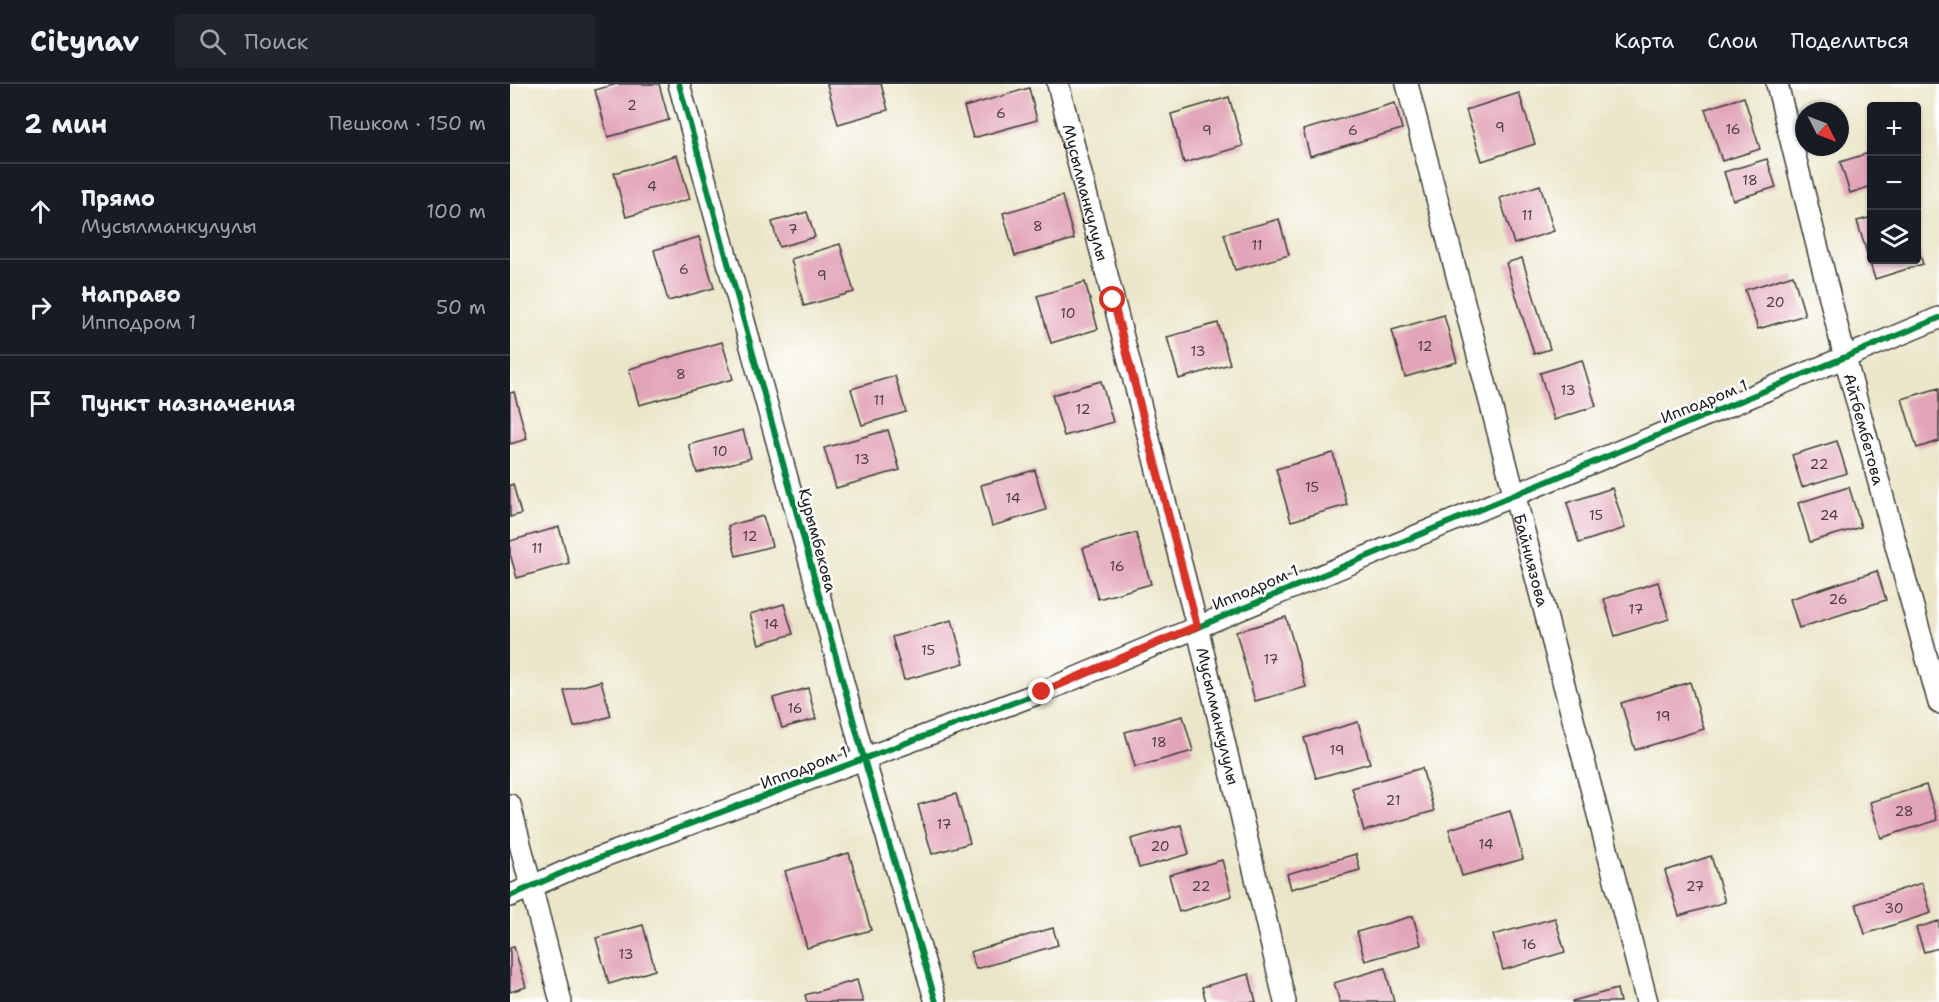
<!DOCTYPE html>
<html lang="ru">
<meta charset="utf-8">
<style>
:root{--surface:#171b24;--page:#20242c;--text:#f1f3f6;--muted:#9ea1a6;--line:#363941}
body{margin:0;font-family:"Shantell Sans",sans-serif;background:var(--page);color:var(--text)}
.controls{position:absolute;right:18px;top:18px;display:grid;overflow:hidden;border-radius:6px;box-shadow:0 2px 4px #0004}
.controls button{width:54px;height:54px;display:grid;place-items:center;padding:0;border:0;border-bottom:2px solid var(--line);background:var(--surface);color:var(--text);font:30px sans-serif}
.compass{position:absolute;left:1285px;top:18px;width:54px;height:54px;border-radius:50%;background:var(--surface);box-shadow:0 2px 4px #0004;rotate:132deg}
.stop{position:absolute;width:18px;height:18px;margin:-14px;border:4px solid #d93025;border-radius:50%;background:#fff}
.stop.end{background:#d93025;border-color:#fff;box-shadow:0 2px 6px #0008}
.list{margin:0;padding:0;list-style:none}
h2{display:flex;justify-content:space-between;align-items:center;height:78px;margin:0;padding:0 24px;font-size:26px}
h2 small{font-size:20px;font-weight:400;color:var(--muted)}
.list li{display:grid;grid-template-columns:39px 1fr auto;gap:18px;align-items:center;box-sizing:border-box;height:96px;padding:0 24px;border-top:2px solid var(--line)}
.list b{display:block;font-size:22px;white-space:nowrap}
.list p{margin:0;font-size:20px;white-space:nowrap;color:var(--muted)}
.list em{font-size:20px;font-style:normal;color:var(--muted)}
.icon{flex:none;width:33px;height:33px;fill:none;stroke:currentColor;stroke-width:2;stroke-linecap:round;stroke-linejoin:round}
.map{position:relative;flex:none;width:1429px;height:918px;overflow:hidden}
header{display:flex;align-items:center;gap:36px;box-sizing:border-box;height:84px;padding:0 30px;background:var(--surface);border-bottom:2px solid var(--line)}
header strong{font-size:28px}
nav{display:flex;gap:33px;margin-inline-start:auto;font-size:21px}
.search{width:420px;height:54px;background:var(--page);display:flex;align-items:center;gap:15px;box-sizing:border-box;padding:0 21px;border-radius:6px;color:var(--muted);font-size:22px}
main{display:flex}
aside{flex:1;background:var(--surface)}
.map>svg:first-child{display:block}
.building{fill:#e2a4b8}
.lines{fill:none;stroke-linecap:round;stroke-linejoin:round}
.minor-casing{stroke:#3b3a36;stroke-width:24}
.minor{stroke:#fff;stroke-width:21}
.cycleway-casing{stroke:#fff;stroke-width:10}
.cycleway{stroke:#00873e;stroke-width:6}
.route{stroke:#d93025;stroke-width:8}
.labels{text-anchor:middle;stroke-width:5;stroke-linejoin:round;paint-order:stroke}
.number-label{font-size:14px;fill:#4e3e43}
.street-label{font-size:16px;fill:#1c1c1c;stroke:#fff}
</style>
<header>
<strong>Citynav</strong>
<div class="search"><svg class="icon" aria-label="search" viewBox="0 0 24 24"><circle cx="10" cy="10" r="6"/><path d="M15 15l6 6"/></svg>Поиск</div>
<nav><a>Карта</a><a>Слои</a><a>Поделиться</a></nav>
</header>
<main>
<aside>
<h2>2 мин<small>Пешком · 150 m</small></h2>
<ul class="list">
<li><svg class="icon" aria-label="ahead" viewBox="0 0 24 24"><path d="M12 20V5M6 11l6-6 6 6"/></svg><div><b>Прямо</b><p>Мусылманкулулы</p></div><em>100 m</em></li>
<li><svg class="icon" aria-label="right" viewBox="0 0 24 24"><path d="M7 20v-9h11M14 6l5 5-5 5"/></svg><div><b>Направо</b><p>Ипподром 1</p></div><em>50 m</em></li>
<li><svg class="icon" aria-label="arrive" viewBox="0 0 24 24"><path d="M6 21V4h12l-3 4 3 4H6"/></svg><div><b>Пункт назначения</b></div></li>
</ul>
</aside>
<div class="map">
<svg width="1429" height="918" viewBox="0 0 1429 918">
<rect width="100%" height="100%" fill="#fff"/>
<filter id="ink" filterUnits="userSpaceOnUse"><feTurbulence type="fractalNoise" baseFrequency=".0167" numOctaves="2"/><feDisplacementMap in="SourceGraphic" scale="12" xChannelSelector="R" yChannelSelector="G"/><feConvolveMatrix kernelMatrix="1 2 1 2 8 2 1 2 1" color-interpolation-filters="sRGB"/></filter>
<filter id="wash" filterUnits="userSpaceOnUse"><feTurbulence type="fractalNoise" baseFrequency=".008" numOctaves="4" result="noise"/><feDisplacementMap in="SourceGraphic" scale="24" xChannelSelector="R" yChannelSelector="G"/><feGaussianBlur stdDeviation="1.35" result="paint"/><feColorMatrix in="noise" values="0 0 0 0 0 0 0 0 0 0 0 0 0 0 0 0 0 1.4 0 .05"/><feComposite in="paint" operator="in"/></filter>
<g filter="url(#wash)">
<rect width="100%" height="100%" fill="#ebe6c9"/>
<g id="blocks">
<path class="building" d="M107,0H149L159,36L98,53L85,6Z
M317,0H371L378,26L328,40Z
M519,4L527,36L463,54L454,23Z
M1009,9L1025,60L972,77L956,26Z
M719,13L733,62L674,79L661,30Z
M1234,13L1250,65L1212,77L1195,25Z
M885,19L892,45L800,72L793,46Z
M1362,68V102L1340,109L1330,78Z
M167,71L180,115L116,133L104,89Z
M1257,75L1266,103L1223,116L1214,88Z
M1030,101L1044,147L1004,160L990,114Z
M552,112L564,155L505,172L493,129Z
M297,128L305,153L269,163L262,138Z
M1362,133V176H1406L1407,161L1413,180L1365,195L1347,137Z
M769,135L779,171L725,186L714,150Z
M189,153L204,204L158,217L144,166Z
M330,160L344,208L294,222L281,175Z
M1012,174L1040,265L1024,270L996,179Z
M1283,191L1295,231L1248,245L1235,206Z
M575,198L588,245L541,259L527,212Z
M934,231L947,278L895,293L882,246Z
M708,239L720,280L669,295L657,253Z
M212,258L223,295L129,321L119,285Z
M1072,276L1086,322L1044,336L1030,289Z
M385,292L396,328L352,341L341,305Z
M591,297L603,338L554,352L542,311Z
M1429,304V357L1407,364L1392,315Z
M4,308L17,355L0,360V309Z
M233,346L241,374L187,389L179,361Z
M378,346L390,386L326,404L314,364Z
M1327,357L1337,389L1292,403L1282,371Z
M823,369L837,421L781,437L766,385Z
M525,386L536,426L482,442L471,401Z
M3,400L11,430L0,433V401Z
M1339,403L1351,443L1300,458L1288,419Z
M1102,404L1115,444L1069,459L1057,419Z
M253,432L262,462L226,472L218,442Z
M49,443L59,479L7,494L0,470V457Z
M626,449L641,500L588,515L573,464Z
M1367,487L1376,516L1289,544L1280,515Z
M1148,498L1159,535L1105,552L1094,515Z
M274,520L283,550L249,560L240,530Z
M776,533L796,603L745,617L726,548Z
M442,536L454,579L394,596L382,553Z
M91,597L101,632L64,643L54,607Z
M1180,598L1194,645L1125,666L1111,619Z
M298,604L306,635L272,644L263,614Z
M673,632L683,667L625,683L615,648Z
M848,638L860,679L806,694L794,654Z
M912,684L924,727L854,747L842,704Z
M1416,701L1427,736L1371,754L1360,718Z
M446,710L460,759L422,770L408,721Z
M1000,727L1013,775L952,792L939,745Z
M671,741L679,770L629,784L621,755Z
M339,769L361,846L297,864L275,787Z
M846,770L850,786L781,805L777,790Z
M1201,772L1215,818L1169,832L1155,787Z
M712,776L722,812L669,828L659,791Z
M1412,799L1421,829L1355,850L1346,820Z
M903,832L911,861L855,877L847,848Z
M1045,834L1055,868L993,886L983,851Z
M1429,837V864L1414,868L1406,844Z
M133,841L145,886L99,900L86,854Z
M543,844L548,861L466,885L460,868Z
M4,863L16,903L0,908V864Z
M875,884L884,918H830L824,899Z
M739,890L746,918H696L692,903Z
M347,896L353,918H297L295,911Z
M1107,905L1110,918H1062V917Z"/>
</g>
</g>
<g filter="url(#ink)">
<use href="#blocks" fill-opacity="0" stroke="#3b3a36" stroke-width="1.5"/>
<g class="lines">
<g class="minor-casing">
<g id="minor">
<path d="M169,0L354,675L426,918"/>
<path id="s1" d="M548,0L687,542L775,918"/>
<path id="s2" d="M897,0L1137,918"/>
<path id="s3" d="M1267,0L1335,274L1429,619"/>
<path d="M0,721L51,918"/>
<path d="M0,812L70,781L532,608L1429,234"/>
</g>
</g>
<use href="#minor" class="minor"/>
<g class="cycleway-casing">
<path id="cycleway" d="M169,0L354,675L426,918
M0,812L70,781L532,608L1429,234"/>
</g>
<use href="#cycleway" class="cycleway"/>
</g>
</g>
<g class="lines" filter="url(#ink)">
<path class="route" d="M532,608L687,542L603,216"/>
</g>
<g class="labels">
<g class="number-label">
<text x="122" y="26">2</text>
<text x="491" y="34">6</text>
<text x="990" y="48">9</text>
<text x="1223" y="50">16</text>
<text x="697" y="51">9</text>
<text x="843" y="51">6</text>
<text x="1240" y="101">18</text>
<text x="142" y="107">4</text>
<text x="1017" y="136">11</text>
<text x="528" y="147">8</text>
<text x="283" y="150">7</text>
<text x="747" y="166">11</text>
<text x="174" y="190">6</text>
<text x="312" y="196">9</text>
<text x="1265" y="223">20</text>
<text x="558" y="234">10</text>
<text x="915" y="267">12</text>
<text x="688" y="272">13</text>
<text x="171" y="295">8</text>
<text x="1058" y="311">13</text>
<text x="369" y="321">11</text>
<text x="573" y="330">12</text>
<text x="210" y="372">10</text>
<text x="352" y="380">13</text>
<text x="1309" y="385">22</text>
<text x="802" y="408">15</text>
<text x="503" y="419">14</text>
<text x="1086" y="436">15</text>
<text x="1319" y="436">24</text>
<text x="240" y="457">12</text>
<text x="27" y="469">11</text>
<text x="607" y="487">16</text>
<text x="1328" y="520">26</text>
<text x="1126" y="530">17</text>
<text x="261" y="545">14</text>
<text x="418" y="571">15</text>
<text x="761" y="580">17</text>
<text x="285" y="629">16</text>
<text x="1153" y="637">19</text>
<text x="649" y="663">18</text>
<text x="827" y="671">19</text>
<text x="883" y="721">21</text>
<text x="1394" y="732">28</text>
<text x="434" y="745">17</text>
<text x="976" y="765">14</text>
<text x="650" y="767">20</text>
<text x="691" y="807">22</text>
<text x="1185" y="807">27</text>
<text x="1384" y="829">30</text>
<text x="1019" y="865">16</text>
<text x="116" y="875">13</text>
</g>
<g class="street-label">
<text dy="6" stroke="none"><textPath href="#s1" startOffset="112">Мусылманкулулы</textPath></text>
<text transform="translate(1194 317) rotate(-22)" y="6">Ипподром 1</text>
<text dy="6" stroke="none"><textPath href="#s3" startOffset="356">Айтбембетова</textPath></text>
<text transform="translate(308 456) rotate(75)" y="6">Курымбекова</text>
<text dy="6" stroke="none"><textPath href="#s2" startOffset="492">Байниязова</textPath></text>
<text transform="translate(745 503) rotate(-23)" y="6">Ипподром 1</text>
<text dy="6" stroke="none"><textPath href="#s1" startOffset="652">Мусылманкулулы</textPath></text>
<text transform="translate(294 683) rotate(-21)" y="6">Ипподром 1</text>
</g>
</g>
</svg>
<div class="controls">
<button>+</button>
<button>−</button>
<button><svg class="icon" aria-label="layers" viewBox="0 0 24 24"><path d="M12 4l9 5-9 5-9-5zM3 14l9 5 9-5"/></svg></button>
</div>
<svg class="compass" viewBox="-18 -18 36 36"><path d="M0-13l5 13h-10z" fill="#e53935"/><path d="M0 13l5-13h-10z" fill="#9ea1a6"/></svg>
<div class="stop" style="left:603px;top:216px"></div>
<div class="stop end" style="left:532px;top:608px"></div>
</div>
</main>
